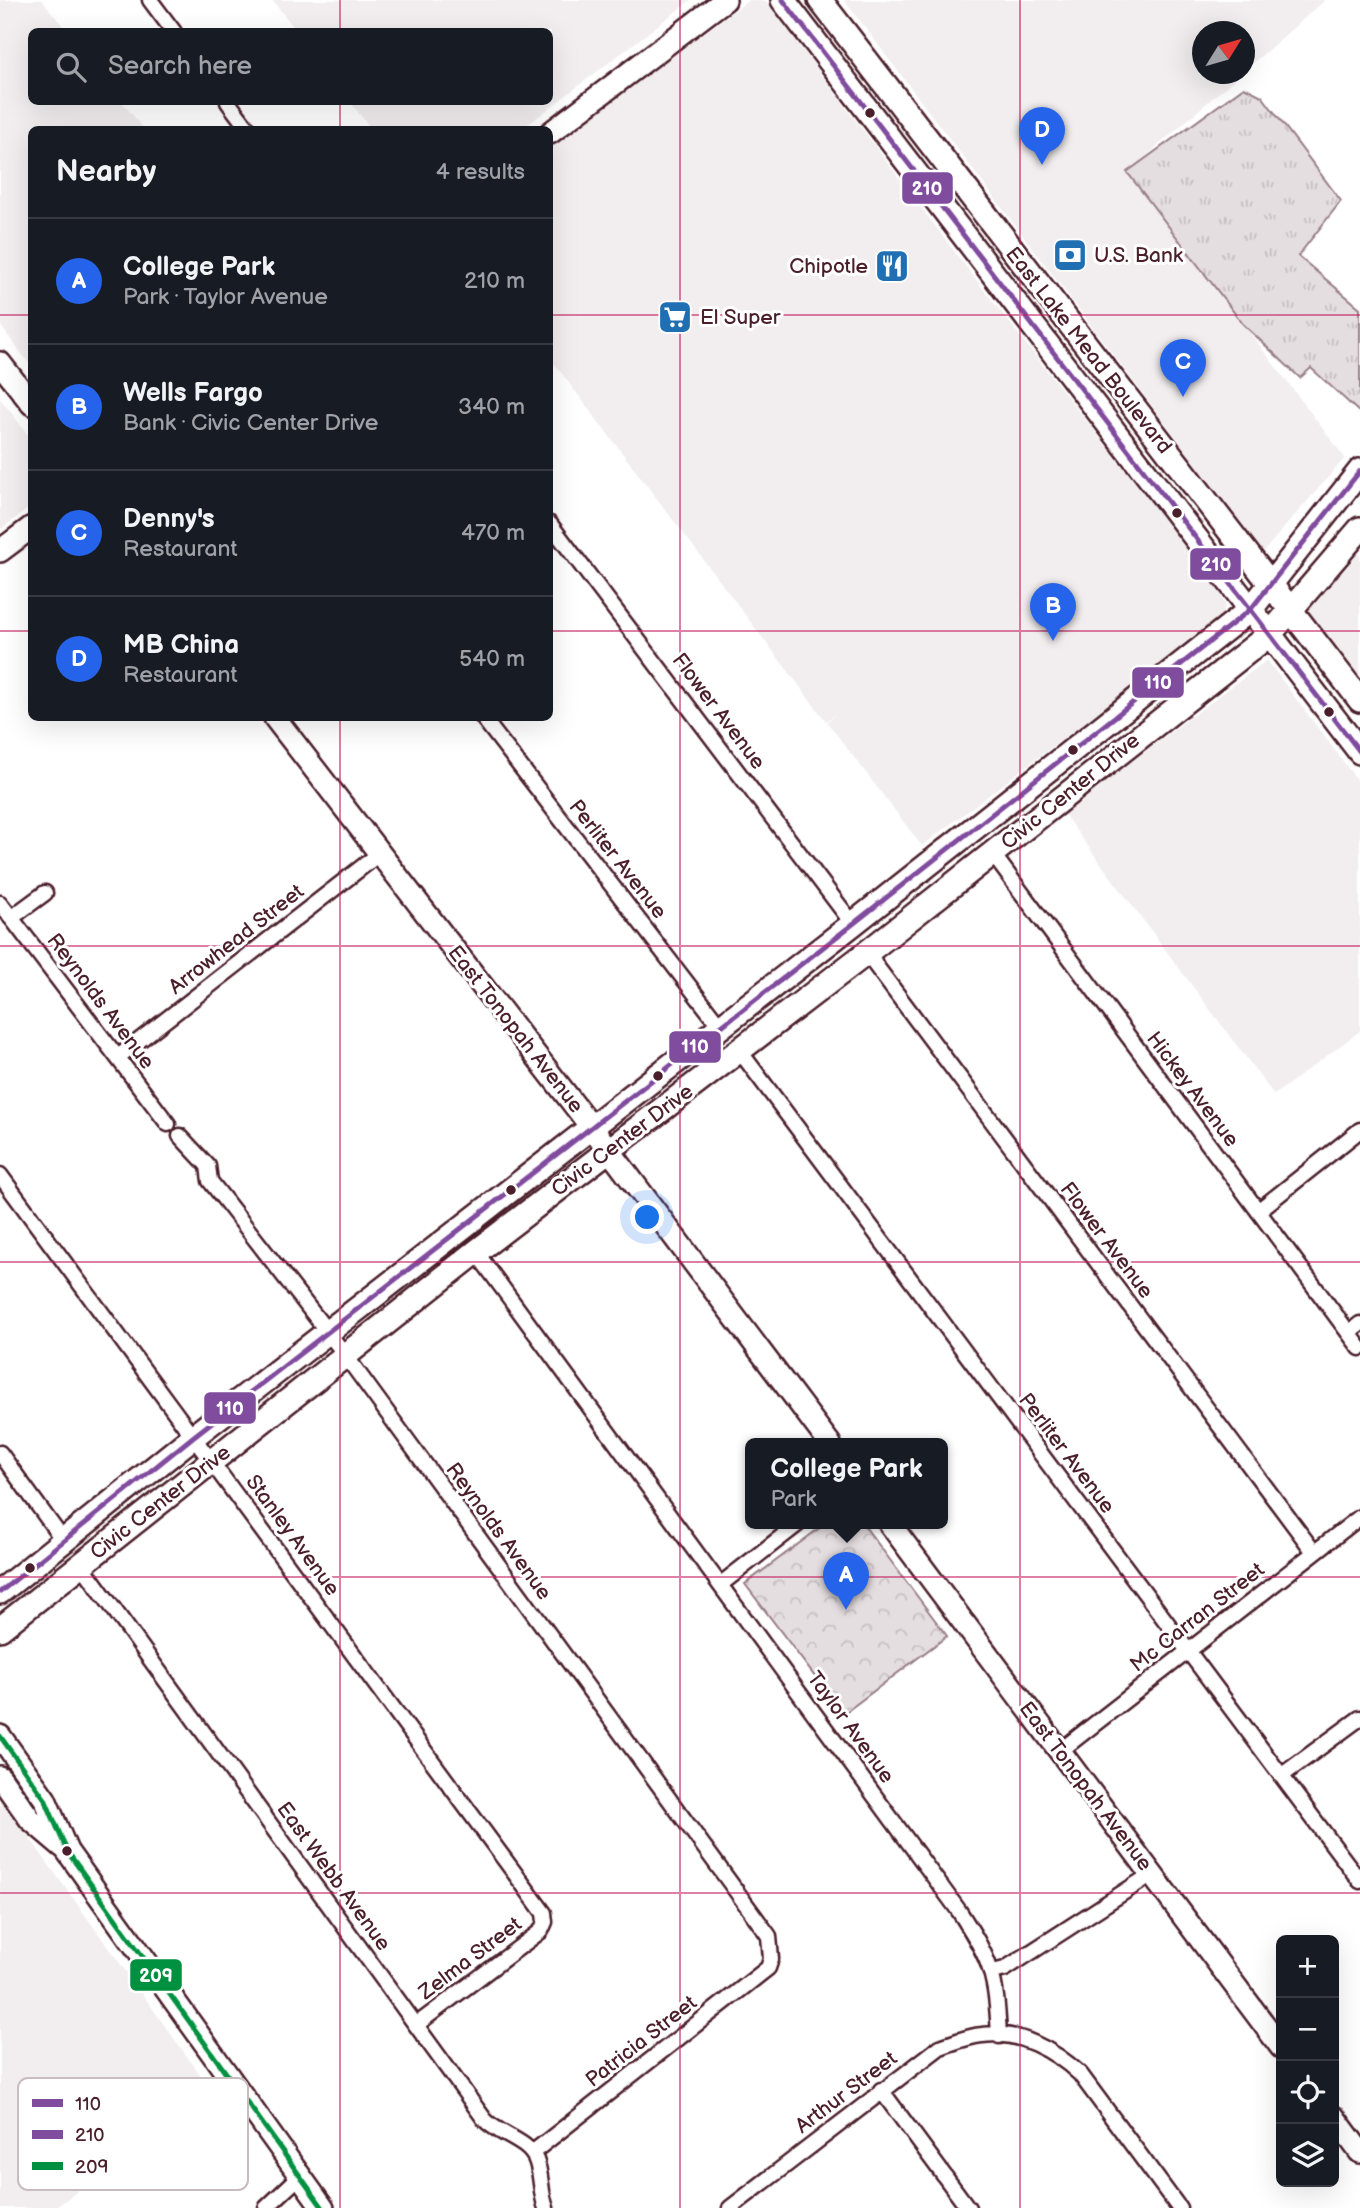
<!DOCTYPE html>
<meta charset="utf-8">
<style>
:root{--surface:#171b24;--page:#20242c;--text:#f1f3f6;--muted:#9ea1a6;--line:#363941;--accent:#2563eb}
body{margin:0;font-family:"Balsamiq Sans",sans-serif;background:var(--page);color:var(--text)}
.controls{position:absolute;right:21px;bottom:21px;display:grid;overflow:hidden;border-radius:10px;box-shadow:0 7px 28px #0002}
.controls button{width:63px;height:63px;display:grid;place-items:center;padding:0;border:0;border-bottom:2px solid var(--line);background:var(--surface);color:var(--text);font:35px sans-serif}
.compass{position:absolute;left:1192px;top:21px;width:63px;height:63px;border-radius:50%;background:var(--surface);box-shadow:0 7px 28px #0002;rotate:53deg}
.you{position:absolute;left:648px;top:1218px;width:24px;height:24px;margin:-18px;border:5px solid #fff;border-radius:50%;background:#1a73e8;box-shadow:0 0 0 10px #1a73e833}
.badge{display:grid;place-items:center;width:46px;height:46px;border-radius:50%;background:var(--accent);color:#fff;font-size:23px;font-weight:700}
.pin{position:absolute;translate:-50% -58px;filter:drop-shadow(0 2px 4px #0008)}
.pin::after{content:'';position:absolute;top:37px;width:24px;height:21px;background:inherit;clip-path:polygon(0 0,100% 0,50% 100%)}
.popup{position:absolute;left:745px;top:1438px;width:203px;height:91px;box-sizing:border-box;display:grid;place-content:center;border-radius:10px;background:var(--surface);filter:drop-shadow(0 2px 5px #0005);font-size:23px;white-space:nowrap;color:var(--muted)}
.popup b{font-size:26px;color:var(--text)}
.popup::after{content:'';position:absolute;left:50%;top:100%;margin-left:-14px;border:14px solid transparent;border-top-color:var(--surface)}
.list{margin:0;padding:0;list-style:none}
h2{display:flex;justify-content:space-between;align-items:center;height:91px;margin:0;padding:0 28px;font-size:30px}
h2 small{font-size:23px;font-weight:400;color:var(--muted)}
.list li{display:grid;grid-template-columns:46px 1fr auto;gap:21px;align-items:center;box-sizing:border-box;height:126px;padding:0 28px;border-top:2px solid var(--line)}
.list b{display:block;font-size:26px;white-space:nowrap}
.list p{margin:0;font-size:23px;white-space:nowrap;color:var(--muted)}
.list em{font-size:23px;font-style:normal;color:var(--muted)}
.icon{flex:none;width:38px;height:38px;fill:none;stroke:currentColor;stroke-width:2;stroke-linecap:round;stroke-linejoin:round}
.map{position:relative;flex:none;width:1360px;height:2208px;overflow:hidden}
.search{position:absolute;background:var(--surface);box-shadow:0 7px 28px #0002;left:28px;top:28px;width:525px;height:77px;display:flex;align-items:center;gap:18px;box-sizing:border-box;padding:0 24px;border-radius:10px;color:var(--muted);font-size:26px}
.panel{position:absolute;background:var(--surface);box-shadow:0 7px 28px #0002;left:28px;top:126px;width:525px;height:595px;border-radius:10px}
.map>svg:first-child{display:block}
.built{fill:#f2eeef}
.grass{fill:url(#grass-tufts);stroke:#987e86;stroke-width:2}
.park{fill:url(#park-crowns);stroke:#987e86;stroke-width:2}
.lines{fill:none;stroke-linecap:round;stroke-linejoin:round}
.street-casing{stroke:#4a1f2b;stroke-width:19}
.secondary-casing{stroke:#4a1f2b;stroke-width:26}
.primary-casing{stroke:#4a1f2b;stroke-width:28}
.street{stroke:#fff;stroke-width:14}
.secondary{stroke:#fff;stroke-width:21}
.primary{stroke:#fff;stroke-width:23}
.bus-1-casing{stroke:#fff;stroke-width:10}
.bus-2-casing{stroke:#fff;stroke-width:10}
.bus-3-casing{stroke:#fff;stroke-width:10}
.bus-1{stroke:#804c9e;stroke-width:5}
.bus-2{stroke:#804c9e;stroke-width:5}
.bus-3{stroke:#009140;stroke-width:5}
.grid{fill:none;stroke:#c2185b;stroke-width:2;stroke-opacity:0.55}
.bus-dot{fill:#4a1f2b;stroke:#fff;stroke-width:2.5}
.labels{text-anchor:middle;stroke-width:6;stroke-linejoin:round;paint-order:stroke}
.poi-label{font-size:21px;fill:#4a1f2b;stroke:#fff;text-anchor:start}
.street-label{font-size:21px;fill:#4a1f2b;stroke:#fff}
.key{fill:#fff;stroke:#c9bcbf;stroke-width:2}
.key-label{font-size:19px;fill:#4a1f2b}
.line-badge{stroke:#fff;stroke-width:2.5}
.badge-label{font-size:19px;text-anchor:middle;font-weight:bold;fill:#fff}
</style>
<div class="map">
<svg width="1360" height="2208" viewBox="0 0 1360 2208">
<defs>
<pattern id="grass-tufts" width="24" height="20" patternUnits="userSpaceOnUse" patternTransform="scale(1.75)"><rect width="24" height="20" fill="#e5dee0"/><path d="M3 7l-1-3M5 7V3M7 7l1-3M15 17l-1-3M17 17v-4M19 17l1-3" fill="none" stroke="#c6bec0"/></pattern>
<pattern id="park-crowns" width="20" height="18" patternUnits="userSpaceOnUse" patternTransform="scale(1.75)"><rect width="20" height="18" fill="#e5dee0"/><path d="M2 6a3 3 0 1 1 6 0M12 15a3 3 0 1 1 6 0" fill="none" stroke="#c6bec0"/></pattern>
</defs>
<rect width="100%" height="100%" fill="#fff"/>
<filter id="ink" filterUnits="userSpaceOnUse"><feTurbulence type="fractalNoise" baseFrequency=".0143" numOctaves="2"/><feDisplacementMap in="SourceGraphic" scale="14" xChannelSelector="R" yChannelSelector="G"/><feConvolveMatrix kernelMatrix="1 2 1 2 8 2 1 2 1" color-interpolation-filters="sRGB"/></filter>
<g filter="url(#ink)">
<path class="built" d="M0,0H42L67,31L32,32V102H122L144,129L32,130L31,366L0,325Z
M272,0H691L522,129L372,130L350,102H550V32L297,31Z
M749,0L766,1L963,263L1220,591L1225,605L1223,614L1199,635L922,846L827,722L836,714L826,721L550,358V147Z
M844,0H1325L1245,70L1244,32H1202V74H1240L1128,172L1345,458L1263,552Z
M0,398L31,439L32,506L0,530Z
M1360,552V683L1308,611Z
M1267,660L1360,784V1031L1274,1095L1063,813Z
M0,1797L212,2091L55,2208H0Z"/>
<path class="grass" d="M1244,87L1262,96L1341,201L1298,256L1360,308V413L1311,368L1300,378L1243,324L1127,172Z"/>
<path class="park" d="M825,1524H863L947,1636L843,1714L745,1584Z"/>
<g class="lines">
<g class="street-casing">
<path id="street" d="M150,0L174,32
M228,102L249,130
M550,524L853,924
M483,718L720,1026
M992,853L1360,1348
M0,903L168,1124
M11,918L45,893
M869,951L876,966L1314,1552
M739,1050L1360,1881
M118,1057L380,853
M180,1136L208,1166L210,1181L340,1348L769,1936L771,1959L768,1968L532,2153
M0,1175L544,1913L545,1922L541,1931L416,2025
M1258,1211L1360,1130
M476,1252L959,1911C992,1962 996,1975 999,2036
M1349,1333L1360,1324
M0,1453L63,1540
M81,1564L485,2120C499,2135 528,2140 536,2160C542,2175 540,2192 546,2208
M721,1584L798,1524
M1060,1751L1360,1517
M1281,1776L1360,1718
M993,1972L1005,1969L1152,1874
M881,2090L968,2208
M266,2208L300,2176
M730,2208L940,2047C953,2043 968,2036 982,2035C1018,2030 1054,2050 1080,2074L1179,2208"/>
</g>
<g class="secondary-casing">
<path id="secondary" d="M550,133L725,0
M0,363L32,404
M0,551L32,527
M275,718L609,1150L830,1444
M890,1524L1281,2047
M0,1736L45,1799L67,1851L323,2208
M0,1777L30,1819L63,1847
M1334,2117L1360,2152"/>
</g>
<g class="primary-casing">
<path id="primary" d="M783,0L1360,752
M820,0L1360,700
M0,1592L194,1436L853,924L1251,609L1360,471
M0,1629L476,1252L869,951L1270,634L1360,529"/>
</g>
<use href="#street" class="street"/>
<use href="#secondary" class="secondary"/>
<use href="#primary" class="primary"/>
<g class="bus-1-casing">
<path id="bus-1" d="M0,1592L194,1436L853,924L1251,609L1360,471"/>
</g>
<g class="bus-2-casing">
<path id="bus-2" d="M783,0L1360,752"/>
</g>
<g class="bus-3-casing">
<path id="bus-3" d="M0,1736L45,1799L67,1851L323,2208"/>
</g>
<use href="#bus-1" class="bus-1"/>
<use href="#bus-2" class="bus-2"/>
<use href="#bus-3" class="bus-3"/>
</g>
</g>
<path class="grid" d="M340,0V32M680,0V2208M1020,0V2208M340,102V130M0,315H32M550,315H1360M0,631H32M550,631H1360M340,718V2208M0,946H1360M0,1262H1360M0,1577H1360M0,1893H1360"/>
<defs>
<g id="bank-square" transform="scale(1.75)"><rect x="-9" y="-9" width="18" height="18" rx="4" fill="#1f6fb2" stroke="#fff"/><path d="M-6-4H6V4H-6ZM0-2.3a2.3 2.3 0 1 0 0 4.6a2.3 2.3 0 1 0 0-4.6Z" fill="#fff"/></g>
<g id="restaurant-square" transform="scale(1.75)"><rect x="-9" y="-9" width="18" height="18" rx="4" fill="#1f6fb2" stroke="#fff"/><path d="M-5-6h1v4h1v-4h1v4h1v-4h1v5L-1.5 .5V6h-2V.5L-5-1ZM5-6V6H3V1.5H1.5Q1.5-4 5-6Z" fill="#fff"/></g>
<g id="supermarket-square" transform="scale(1.75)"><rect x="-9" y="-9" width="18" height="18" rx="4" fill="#1f6fb2" stroke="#fff"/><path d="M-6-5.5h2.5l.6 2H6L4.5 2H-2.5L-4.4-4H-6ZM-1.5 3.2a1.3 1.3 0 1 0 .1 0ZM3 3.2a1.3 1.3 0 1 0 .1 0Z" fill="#fff"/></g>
</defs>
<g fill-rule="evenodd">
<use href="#bank-square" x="1070" y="255"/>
<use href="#restaurant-square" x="892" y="266"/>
<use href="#supermarket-square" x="675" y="317"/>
</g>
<g class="bus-dot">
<circle cx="870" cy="113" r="6"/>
<circle cx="1177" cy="513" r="6"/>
<circle cx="1329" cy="712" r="6"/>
<circle cx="1073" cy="750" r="6"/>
<circle cx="658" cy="1076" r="6"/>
<circle cx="511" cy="1190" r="6"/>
<circle cx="30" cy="1568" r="6"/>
<circle cx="67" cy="1851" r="6"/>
</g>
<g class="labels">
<g class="poi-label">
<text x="1094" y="262">U.S. Bank</text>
<text x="868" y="273" text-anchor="end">Chipotle</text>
<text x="700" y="324">El Super</text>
</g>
<g class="street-label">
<text transform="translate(1089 350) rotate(52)" y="7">East Lake Mead Boulevard</text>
<text transform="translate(719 711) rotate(53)" y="7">Flower Avenue</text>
<text transform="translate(1070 791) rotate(-39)" y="7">Civic Center Drive</text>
<text transform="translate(618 859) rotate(52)" y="7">Perliter Avenue</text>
<text transform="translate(236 939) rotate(-38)" y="7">Arrowhead Street</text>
<text transform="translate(101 1001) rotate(53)" y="7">Reynolds Avenue</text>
<text transform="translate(516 1029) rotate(52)" y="7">East Tonopah Avenue</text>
<text transform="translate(1193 1089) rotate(53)" y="7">Hickey Avenue</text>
<text transform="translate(622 1140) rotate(-37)" y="7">Civic Center Drive</text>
<text transform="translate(1107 1240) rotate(53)" y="7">Flower Avenue</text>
<text transform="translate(1067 1453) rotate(53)" y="7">Perliter Avenue</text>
<text transform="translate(160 1502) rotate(-38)" y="7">Civic Center Drive</text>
<text transform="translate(499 1531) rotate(54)" y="7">Reynolds Avenue</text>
<text transform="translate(293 1535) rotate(54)" y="7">Stanley Avenue</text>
<text transform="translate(1197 1617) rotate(-38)" y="7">Mc Carran Street</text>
<text transform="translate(851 1727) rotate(54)" y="7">Taylor Avenue</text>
<text transform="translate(1086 1786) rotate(53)" y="7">East Tonopah Avenue</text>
<text transform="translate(334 1876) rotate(54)" y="7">East Webb Avenue</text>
<text transform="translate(470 1958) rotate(-37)" y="7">Zelma Street</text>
<text transform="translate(641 2041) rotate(-38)" y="7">Patricia Street</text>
<text transform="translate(846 2092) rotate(-37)" y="7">Arthur Street</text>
</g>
</g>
<rect x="18" y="2078" width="230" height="112" rx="10" class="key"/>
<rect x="32" y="2099" width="31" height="8" fill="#804c9e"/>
<rect x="32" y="2130" width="31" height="9" fill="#804c9e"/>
<rect x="32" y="2162" width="31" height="8" fill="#009140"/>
<g class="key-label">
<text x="75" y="2110">110</text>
<text x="75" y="2141">210</text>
<text x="75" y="2173">209</text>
</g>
<g class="line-badge">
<rect x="901" y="171" width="53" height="34" rx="7" fill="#804c9e"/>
<rect x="1189" y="547" width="53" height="34" rx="7" fill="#804c9e"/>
<rect x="1131" y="666" width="54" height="33" rx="7" fill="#804c9e"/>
<rect x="668" y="1030" width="54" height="34" rx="7" fill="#804c9e"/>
<rect x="203" y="1391" width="54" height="34" rx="7" fill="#804c9e"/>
<rect x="129" y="1958" width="54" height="34" rx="7" fill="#009140"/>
</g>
<g class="badge-label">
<text x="927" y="195">210</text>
<text x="1216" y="571">210</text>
<text x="1158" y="689">110</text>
<text x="695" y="1053">110</text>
<text x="230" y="1415">110</text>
<text x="156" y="1982">209</text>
</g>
</svg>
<div class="controls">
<button>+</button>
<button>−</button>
<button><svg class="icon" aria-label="locate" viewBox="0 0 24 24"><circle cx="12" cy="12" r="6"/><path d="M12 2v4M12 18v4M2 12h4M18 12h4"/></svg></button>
<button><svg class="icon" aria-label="layers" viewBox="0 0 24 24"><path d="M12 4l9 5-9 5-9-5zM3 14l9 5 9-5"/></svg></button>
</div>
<svg class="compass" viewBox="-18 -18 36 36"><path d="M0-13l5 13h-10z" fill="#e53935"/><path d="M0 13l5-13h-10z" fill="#9ea1a6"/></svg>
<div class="you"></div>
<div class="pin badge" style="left:846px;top:1610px">A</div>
<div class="popup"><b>College Park</b>Park</div>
<div class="pin badge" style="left:1053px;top:641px">B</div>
<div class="pin badge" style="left:1183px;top:397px">C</div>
<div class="pin badge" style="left:1042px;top:165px">D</div>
<div class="search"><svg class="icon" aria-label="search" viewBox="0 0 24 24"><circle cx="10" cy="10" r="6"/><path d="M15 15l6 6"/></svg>Search here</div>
<section class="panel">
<h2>Nearby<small>4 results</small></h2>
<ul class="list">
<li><span class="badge">A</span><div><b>College Park</b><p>Park · Taylor Avenue</p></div><em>210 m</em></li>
<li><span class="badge">B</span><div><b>Wells Fargo</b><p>Bank · Civic Center Drive</p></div><em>340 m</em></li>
<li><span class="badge">C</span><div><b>Denny's</b><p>Restaurant</p></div><em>470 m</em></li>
<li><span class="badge">D</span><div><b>MB China</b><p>Restaurant</p></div><em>540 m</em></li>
</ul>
</section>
</div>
